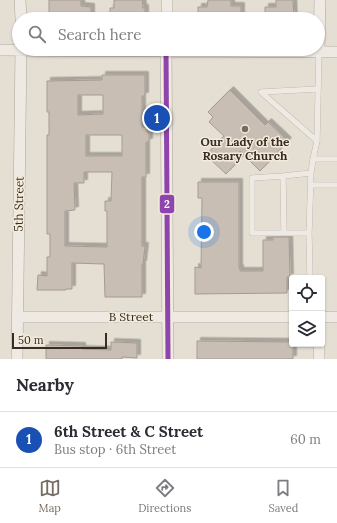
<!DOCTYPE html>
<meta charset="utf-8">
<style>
:root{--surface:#fff;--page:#f2f2f3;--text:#2b2b33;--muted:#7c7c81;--line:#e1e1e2;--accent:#756b61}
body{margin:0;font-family:Lora,serif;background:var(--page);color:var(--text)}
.controls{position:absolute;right:12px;bottom:12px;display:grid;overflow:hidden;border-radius:4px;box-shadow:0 1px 3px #0004}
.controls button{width:36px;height:36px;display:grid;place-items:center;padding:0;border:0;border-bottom:1px solid var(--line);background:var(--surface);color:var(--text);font:20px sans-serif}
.scale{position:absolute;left:12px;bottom:10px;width:95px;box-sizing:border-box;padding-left:4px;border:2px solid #392d23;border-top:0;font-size:11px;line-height:14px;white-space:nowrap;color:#392d23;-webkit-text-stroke:3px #f3ebdb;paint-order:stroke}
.you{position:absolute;left:204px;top:232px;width:14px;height:14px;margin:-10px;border:3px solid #fff;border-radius:50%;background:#1a73e8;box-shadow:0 0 0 6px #1a73e833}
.badge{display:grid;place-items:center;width:26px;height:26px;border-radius:50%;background:var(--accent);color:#fff;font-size:13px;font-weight:700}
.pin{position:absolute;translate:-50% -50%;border:2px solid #fff;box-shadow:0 1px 4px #0006}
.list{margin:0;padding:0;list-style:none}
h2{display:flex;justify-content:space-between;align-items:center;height:52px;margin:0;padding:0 16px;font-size:17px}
h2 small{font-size:13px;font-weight:400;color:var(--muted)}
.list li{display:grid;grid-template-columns:26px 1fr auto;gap:12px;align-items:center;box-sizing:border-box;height:56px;padding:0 16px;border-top:1px solid var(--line)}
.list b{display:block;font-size:15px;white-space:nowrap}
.list p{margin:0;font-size:13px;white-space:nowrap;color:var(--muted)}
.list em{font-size:13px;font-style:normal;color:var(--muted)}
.icon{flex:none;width:22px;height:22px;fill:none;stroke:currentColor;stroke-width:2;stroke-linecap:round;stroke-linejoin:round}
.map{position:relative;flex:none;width:337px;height:359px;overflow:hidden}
.search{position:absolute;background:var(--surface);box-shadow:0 1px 3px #0004;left:12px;right:12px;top:12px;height:44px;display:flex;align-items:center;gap:10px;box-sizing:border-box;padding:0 14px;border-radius:22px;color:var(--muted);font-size:15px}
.sheet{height:108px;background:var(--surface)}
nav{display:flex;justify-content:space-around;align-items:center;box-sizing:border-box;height:56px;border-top:1px solid var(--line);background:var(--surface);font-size:11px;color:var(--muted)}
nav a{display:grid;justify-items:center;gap:2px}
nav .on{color:var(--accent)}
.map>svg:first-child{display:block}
.building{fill:#c8beb4;stroke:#a59b92;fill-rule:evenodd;filter:url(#shadow)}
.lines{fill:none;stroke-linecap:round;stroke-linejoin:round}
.service-casing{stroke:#aba49b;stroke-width:6}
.minor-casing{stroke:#aba49b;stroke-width:12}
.service{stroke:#eeeae3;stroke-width:5.5}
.minor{stroke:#eeeae3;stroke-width:11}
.bus-1-casing{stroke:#f3ebdb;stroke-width:8}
.bus-1{stroke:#8e44ad;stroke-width:5}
.poi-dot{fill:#756b61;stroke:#f3ebdb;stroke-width:1.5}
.labels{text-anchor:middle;stroke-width:3;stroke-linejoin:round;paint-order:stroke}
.poi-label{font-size:12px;font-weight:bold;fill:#392d23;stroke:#f3ebdb}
.street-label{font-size:12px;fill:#392d23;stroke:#f3ebdb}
.line-badge{stroke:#f3ebdb;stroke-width:1.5}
.badge-label{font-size:11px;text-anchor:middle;font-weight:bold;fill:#fff}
</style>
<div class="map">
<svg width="337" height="359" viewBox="0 0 337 359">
<defs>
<filter id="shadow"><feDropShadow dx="3.5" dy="-3.5" stdDeviation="0" flood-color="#0004"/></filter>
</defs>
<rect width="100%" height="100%" fill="#e5dfd3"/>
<path class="building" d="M49,0H81V6L91,7V19H49Z
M114,0H142L143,8H145V19H110V8H114Z
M208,0H231V6H241V19H198V7H207Z
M276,0H293L294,19H265V7H276Z
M102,75H145V96H142V127H147V132H149V142H146V177H142V246H145L143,264H142V297H105L104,264L72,263V289H66V290H37L38,275L47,276V257H50V234H47V135H49V112H47V81L102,80ZM78,95H103V114L78,115ZM86,135H122V156H86ZM84,172H112L111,201H105V211H107V247L65,246V211L75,210L74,183H84Z
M230,90L265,125L268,122L288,141L260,171L240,151V159L226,174L206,155L224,136L209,122L213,117L208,112Z
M198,182H239V268H240V271H263V240H273V237H289L290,277H287V293L195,294V267L201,268L202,198H198Z
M197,341L292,342V344H293V359H197Z
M111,342L137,343V358L122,357V359H46V345L82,346V349L111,350Z"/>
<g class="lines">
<g class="service-casing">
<path id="service" d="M317,141L261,92L318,89
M313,159H337
M283,176L252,178V233H284
M311,185H337
M309,233H284L283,176L311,173
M310,278L309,233L311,173L313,159L317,141L319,51"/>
</g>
<g class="minor-casing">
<path id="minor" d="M20,0L21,19
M167,19V0
M166,49L168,359
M0,50L337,52
M319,51L320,0
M17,317H292
M322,317H337
M319,344V359
M17,359L21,49"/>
</g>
<use href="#service" class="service"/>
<use href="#minor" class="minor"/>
<g class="bus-1-casing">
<path id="bus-1" d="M166,49L168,359"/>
</g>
<use href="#bus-1" class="bus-1"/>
</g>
<circle class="poi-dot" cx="245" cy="129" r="4"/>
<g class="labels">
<g class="poi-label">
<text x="245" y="146">Our Lady of the<tspan x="245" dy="14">Rosary Church</tspan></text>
</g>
<g class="street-label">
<text transform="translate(19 204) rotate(-89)" y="4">5th Street</text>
<text x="131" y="321">B Street</text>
</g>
</g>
<rect class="line-badge" x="159" y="194" width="16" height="20" rx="4" fill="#8e44ad"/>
<g class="badge-label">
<text x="167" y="208">2</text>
</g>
</svg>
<div class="controls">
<button><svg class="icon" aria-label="locate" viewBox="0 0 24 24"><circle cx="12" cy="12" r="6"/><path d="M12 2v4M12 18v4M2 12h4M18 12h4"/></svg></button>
<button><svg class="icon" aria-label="layers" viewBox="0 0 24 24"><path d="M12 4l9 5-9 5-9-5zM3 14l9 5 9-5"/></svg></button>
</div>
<div class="scale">50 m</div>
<div class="you"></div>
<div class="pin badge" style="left:157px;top:118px;background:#1a4fb4">1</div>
<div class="search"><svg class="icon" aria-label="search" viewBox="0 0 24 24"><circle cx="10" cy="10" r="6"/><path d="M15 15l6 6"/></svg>Search here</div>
</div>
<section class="sheet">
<h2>Nearby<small></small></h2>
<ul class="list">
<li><span class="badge" style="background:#1a4fb4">1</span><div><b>6th Street &amp; C Street</b><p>Bus stop · 6th Street</p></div><em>60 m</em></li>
</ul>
</section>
<nav>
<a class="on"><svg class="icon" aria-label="map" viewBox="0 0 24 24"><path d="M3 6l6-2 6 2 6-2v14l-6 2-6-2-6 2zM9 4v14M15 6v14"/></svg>Map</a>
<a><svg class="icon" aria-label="directions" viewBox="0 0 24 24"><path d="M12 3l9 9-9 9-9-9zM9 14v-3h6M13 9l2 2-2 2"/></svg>Directions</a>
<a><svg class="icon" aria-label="saved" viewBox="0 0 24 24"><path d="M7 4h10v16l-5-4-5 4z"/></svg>Saved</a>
</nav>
